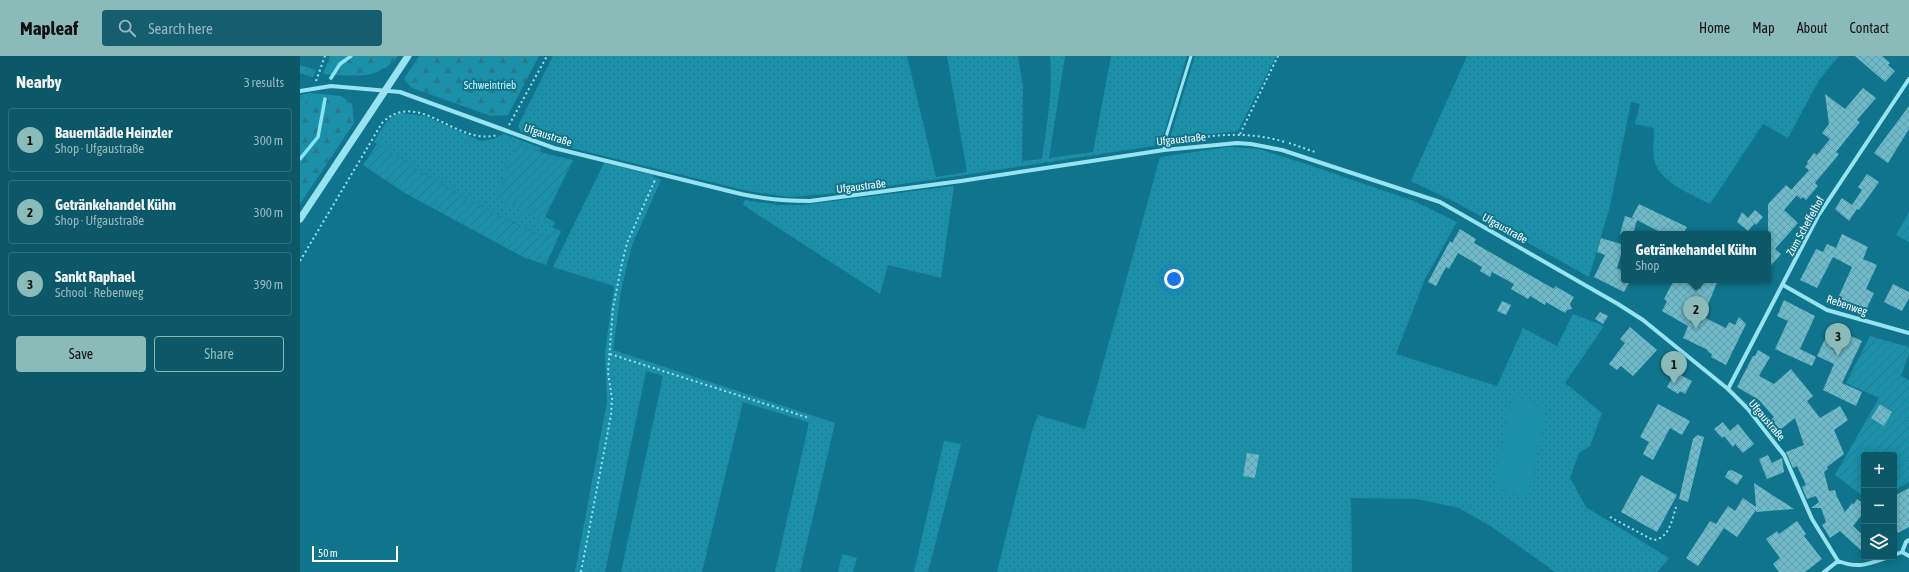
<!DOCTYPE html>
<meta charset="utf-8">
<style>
:root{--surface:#0c5869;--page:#155e6f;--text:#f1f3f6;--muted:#9ab8c0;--line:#2c6e7d;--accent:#8bbbb9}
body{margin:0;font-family:"Asap Condensed",sans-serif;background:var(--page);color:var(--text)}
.controls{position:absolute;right:12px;bottom:12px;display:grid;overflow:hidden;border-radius:4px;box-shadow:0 2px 10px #0003}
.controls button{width:36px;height:36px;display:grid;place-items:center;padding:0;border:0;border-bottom:1px solid var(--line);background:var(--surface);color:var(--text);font:20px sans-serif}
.scale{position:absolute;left:12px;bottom:10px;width:86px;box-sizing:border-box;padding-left:4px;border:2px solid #fff;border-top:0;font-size:11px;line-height:14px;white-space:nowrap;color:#fff;-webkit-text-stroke:3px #10758c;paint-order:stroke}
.you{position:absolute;left:874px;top:223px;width:14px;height:14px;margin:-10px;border:3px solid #fff;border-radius:50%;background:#1a73e8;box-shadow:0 0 0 6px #1a73e833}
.badge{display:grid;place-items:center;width:26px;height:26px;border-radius:50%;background:var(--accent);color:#111;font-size:13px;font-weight:700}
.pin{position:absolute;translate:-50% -33px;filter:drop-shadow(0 1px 2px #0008)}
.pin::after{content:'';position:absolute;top:21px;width:14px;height:12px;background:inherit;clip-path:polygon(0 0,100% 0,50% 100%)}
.popup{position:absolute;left:1321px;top:175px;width:150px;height:52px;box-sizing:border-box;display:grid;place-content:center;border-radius:4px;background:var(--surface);filter:drop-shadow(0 1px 3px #0005);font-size:13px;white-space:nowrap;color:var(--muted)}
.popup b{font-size:15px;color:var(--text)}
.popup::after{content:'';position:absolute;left:50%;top:100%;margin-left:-8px;border:8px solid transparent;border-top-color:var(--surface)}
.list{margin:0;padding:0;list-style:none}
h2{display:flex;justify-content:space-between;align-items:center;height:52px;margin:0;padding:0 16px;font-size:17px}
h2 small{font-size:13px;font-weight:400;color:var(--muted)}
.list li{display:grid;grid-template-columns:26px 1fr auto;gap:12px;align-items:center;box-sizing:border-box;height:64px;margin:0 8px 8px;padding:0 8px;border:1px solid var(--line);border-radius:4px}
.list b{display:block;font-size:15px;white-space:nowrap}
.list p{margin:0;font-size:13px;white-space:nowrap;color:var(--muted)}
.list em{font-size:13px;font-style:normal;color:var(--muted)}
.actions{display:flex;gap:8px;padding:12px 16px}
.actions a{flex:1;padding:9px 0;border:1px solid var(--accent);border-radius:4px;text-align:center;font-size:14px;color:var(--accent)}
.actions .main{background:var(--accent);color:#111}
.icon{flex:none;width:22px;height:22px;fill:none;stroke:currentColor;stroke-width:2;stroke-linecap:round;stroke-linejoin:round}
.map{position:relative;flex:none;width:1609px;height:516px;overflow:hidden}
header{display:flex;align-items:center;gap:24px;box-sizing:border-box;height:56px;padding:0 20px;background:var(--accent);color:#111}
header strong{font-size:19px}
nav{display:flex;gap:22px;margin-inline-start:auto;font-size:14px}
.search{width:280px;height:36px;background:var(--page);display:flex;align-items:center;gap:10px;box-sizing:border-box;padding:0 14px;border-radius:4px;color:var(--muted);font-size:15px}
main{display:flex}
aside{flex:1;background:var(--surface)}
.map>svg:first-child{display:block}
.grass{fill:url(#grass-dots)}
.forest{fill:url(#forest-firs)}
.garden{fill:url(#garden-furrows)}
.pitch{fill:#1a90a9}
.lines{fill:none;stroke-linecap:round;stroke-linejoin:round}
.stream{stroke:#88e5f6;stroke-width:3.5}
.building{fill:url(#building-cross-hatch)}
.path{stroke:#97e3f2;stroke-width:2;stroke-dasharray:2 3;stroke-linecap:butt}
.service{stroke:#97e3f2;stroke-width:3}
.minor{stroke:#97e3f2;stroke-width:4}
.tertiary{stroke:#97e3f2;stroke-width:7}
.labels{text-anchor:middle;stroke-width:4;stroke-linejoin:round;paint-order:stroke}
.park-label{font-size:11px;fill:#c8f5fd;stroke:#10758c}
.street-label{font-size:11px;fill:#fff;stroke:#10758c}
</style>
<header>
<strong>Mapleaf</strong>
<div class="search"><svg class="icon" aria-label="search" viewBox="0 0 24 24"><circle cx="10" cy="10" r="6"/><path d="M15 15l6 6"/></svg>Search here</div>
<nav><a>Home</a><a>Map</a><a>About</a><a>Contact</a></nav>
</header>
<main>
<aside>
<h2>Nearby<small>3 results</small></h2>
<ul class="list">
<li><span class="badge">1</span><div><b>Bauernlädle Heinzler</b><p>Shop · Ufgaustraße</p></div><em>300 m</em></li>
<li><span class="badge">2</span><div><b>Getränkehandel Kühn</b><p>Shop · Ufgaustraße</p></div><em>300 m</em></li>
<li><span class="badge">3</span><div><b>Sankt Raphael</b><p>School · Rebenweg</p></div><em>390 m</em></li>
</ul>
<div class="actions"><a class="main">Save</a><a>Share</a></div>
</aside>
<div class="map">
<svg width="1609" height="516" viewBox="0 0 1609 516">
<defs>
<pattern id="grass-dots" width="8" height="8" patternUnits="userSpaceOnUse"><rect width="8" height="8" fill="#1a90a9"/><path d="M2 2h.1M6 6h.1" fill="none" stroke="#2c7888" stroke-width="1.8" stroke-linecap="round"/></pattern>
<pattern id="forest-firs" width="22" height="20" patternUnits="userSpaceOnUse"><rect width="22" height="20" fill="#1a90a9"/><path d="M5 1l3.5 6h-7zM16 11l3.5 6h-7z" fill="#2c7888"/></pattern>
<pattern id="garden-furrows" width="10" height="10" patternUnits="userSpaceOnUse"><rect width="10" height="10" fill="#1a90a9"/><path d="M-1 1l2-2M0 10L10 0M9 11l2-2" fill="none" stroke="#2c7888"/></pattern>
<pattern id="building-cross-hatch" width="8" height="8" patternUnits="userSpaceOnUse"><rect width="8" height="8" fill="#6ebaca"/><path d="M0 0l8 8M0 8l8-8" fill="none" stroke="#669eaa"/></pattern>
</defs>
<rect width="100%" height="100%" fill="#10758c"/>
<path class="grass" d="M253,0H607L636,121L667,116L647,0H718L723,31L722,105L742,103C747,68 753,35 750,0H765L749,102L793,96L811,0H887L862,84L854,90L638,123L527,138L488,141L448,135L259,89L221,76L218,70Z
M895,0H976L938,75L872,82L871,79Z
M1167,0H1539L1519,24L1488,82L1463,68L1410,148C1391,138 1363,128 1355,107C1352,98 1354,82 1354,72L1335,68L1340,48L1331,46L1310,150L1289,221L1157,147L1111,125Z
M0,9L16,14L13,21L0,17Z
M9,37L7,51L0,60V39Z
M100,57L125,60L181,85L193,83L204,78L241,92L240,96L218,87L244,165L245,161L255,166L247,182C186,156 130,122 74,86C82,73 85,63 100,57Z
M929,91L959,93L1009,109L1114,145L1157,166L1125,223L1096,298L1197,330L1223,272L1257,290L1273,258L1304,270L1265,327L1302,357L1290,390L1279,397L1270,422L1286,451L1369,502L1357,516H1255L1192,471L1159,452L1117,443L1051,442L1052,516H697L732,375L738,359L785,373L860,101Z
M304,107L353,119V121L361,124L332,189L321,234L313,294L535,367L500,516H475L508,371V366L443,346L402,516H321L363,320L346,315L305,516H275L307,346L305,297L314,230L253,211Z
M654,130L641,222L588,209L580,238L443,149L445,144L478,149H502Z
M644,385L661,388L628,516H614Z
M542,498L557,502L553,516H538Z"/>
<path class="forest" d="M30,0H98C77,26 53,19 23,18Z
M119,0H239L208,59L191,60L112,32L104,23Z
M9,37L41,40L52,48L54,67L0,148V60L7,51Z"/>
<path class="garden" d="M218,87L240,96L273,104L243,165L196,139Z
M77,88C132,123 187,157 247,182L252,171L261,175L246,209L223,201L105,137L63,109Z
M1609,156V186L1596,179Z
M1570,280L1609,291V297L1601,320L1609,324V426L1594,435V399H1564V441L1535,419L1579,342L1546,327Z"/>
<path class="pitch" d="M1215,341H1218L1246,353L1227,441L1194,431L1212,343Z"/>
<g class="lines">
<path class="stream" d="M31,22L40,8L51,0
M0,103L18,81L25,43"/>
</g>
<path class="building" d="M1555,0H1582L1590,7L1588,9L1595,15L1585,26Z
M1563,32L1576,42L1557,64L1560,66L1536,96L1539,98L1515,127L1518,130L1506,144L1503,141L1501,143L1491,134L1509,114L1505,111L1508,107L1507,106L1514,97L1517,99L1530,83L1522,77L1529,68L1525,38L1545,53Z
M1609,50V73L1588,107L1574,97Z
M1567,118L1579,126L1559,154L1557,153L1549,165L1535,153L1542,142L1552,149L1562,134L1558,131Z
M1486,129L1497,139L1484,154L1498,167L1475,193L1481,198L1468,213V148Z
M1339,148L1387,171L1383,178H1356L1358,175L1337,164L1333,178H1320L1325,160L1335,163L1332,161Z
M1455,154L1463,161L1456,169L1450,164L1454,168L1448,175L1437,166L1442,156L1448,162Z
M1160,173L1176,183L1174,187L1254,233L1255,230L1274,241L1270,248L1272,253L1267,254L1265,257L1246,246L1245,249L1230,240L1228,243L1211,233L1214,228L1192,216L1190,221L1180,215L1182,211L1158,197L1149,213L1146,211L1136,230L1128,226L1150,185L1152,187Z
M1542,178L1568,191L1563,203L1577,209L1566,233L1574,237L1566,254L1538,242L1552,211L1533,201L1517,232L1500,224L1516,193L1523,196L1527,188L1536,192Z
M1301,182L1324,189L1317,212L1324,216V225L1329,227L1324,236L1294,221L1305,199L1297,196Z
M1374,224H1384L1400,233L1404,224H1418L1403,261L1426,272L1429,266L1435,269L1439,261L1446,268L1426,309L1411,301L1412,298L1407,295L1408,294L1383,282L1388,270L1362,255L1367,245L1364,243Z
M1593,228L1609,236V242L1602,255L1584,246Z
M1484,244L1515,260L1500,293L1516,301L1512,310L1475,293L1488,265L1477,260Z
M1202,245L1211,249L1206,259L1197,255Z
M1300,256L1308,260L1303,268L1295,263Z
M1330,271L1357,294L1333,320L1321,310L1317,314L1309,308L1325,287L1320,283Z
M1527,279L1533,281L1534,279L1547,285L1549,279L1562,285L1542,327L1562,336L1556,350L1523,334L1534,308L1517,300Z
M1458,294L1470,301L1459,320L1474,328L1491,313L1513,340L1507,345L1520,362L1540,350L1548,364L1534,374L1544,398L1527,411L1528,413L1524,416L1529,435L1535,434L1537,441L1545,456L1552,447L1554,448L1557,443L1564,448V456L1553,470L1564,480V497L1540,475L1530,482L1522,469L1526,466L1521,452H1511L1519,446L1516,440L1507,443L1502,431L1506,429L1497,410L1493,412L1486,396L1504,389L1495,362L1476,377L1468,367L1474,361L1459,344L1437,331L1453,300H1455Z
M1375,316L1392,325L1385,338L1380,335L1378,338L1367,331Z
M1358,348L1390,365L1382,379L1370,372L1353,404L1343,398L1349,386L1340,381Z
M1580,348L1592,356L1584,370L1571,362Z
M1423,366L1430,375L1422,382L1414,373Z
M1438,368L1454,388L1443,397L1435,388L1433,391L1424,380Z
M1397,379L1404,381L1388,446L1379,443L1393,383Z
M947,397L959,399L955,422L943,420Z
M1468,399L1472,407L1482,402L1484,416L1467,423L1459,403Z
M1432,414L1443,420L1437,429L1425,421L1428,415Z
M1341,419L1377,439L1357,476L1321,456Z
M1454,427L1494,453L1456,456V454L1437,481L1424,472L1398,510L1386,502L1410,465L1416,468L1428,450L1435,455L1443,442L1456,451Z
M1609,432V471L1598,477L1594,469V440Z
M1497,465L1506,478L1504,480L1522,503L1505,516H1479L1473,508L1480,502L1466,483L1477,475L1479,478Z"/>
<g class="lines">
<path class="path" d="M16,25L25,0
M209,69L247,0
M940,78L978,0
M888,83C922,78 952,76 985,86
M989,87L1015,96
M0,205L82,67C118,31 157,91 197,79
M310,298L509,362
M1310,461L1353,484C1369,483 1372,464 1376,451
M281,516L311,359L312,343L308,316L313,252L322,207L327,187L355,124"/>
<path class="service" d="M864,94L865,84L891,0"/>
<path class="minor" d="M0,35L31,30L100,36L254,92L441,138C464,143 486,145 510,145L661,125L864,94L937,87L951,88L982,94L1140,146L1318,248L1343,264L1428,333L1448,353L1484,399L1512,463L1538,505
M1483,229L1527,254L1609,277
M1428,333L1518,160L1609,23
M1602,496L1606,486L1609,484
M1594,499L1602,496L1609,500
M1538,505C1559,513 1569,508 1589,501
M1524,516L1538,505"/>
<path class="tertiary" d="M0,163L108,0"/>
</g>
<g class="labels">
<g class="park-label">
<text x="190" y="33">Schweintrieb</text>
</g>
<g class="street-label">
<text transform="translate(248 79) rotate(18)" y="4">Ufgaustraße</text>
<text transform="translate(881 83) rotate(-6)" y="4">Ufgaustraße</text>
<text transform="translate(561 130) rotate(-7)" y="4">Ufgaustraße</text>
<text transform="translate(1505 170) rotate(-61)" y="4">Zum Scheffelhof</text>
<text transform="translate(1205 172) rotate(29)" y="4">Ufgaustraße</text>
<text transform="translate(1547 249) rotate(19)" y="4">Rebenweg</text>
<text transform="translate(1467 364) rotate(50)" y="4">Ufgaustraße</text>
</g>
</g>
</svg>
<div class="controls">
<button>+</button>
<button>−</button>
<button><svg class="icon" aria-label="layers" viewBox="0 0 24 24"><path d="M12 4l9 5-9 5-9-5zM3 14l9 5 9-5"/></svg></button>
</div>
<div class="scale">50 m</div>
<div class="you"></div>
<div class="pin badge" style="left:1374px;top:328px">1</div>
<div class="pin badge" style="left:1396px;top:273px">2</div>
<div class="popup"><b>Getränkehandel Kühn</b>Shop</div>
<div class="pin badge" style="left:1538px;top:300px">3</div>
</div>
</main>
